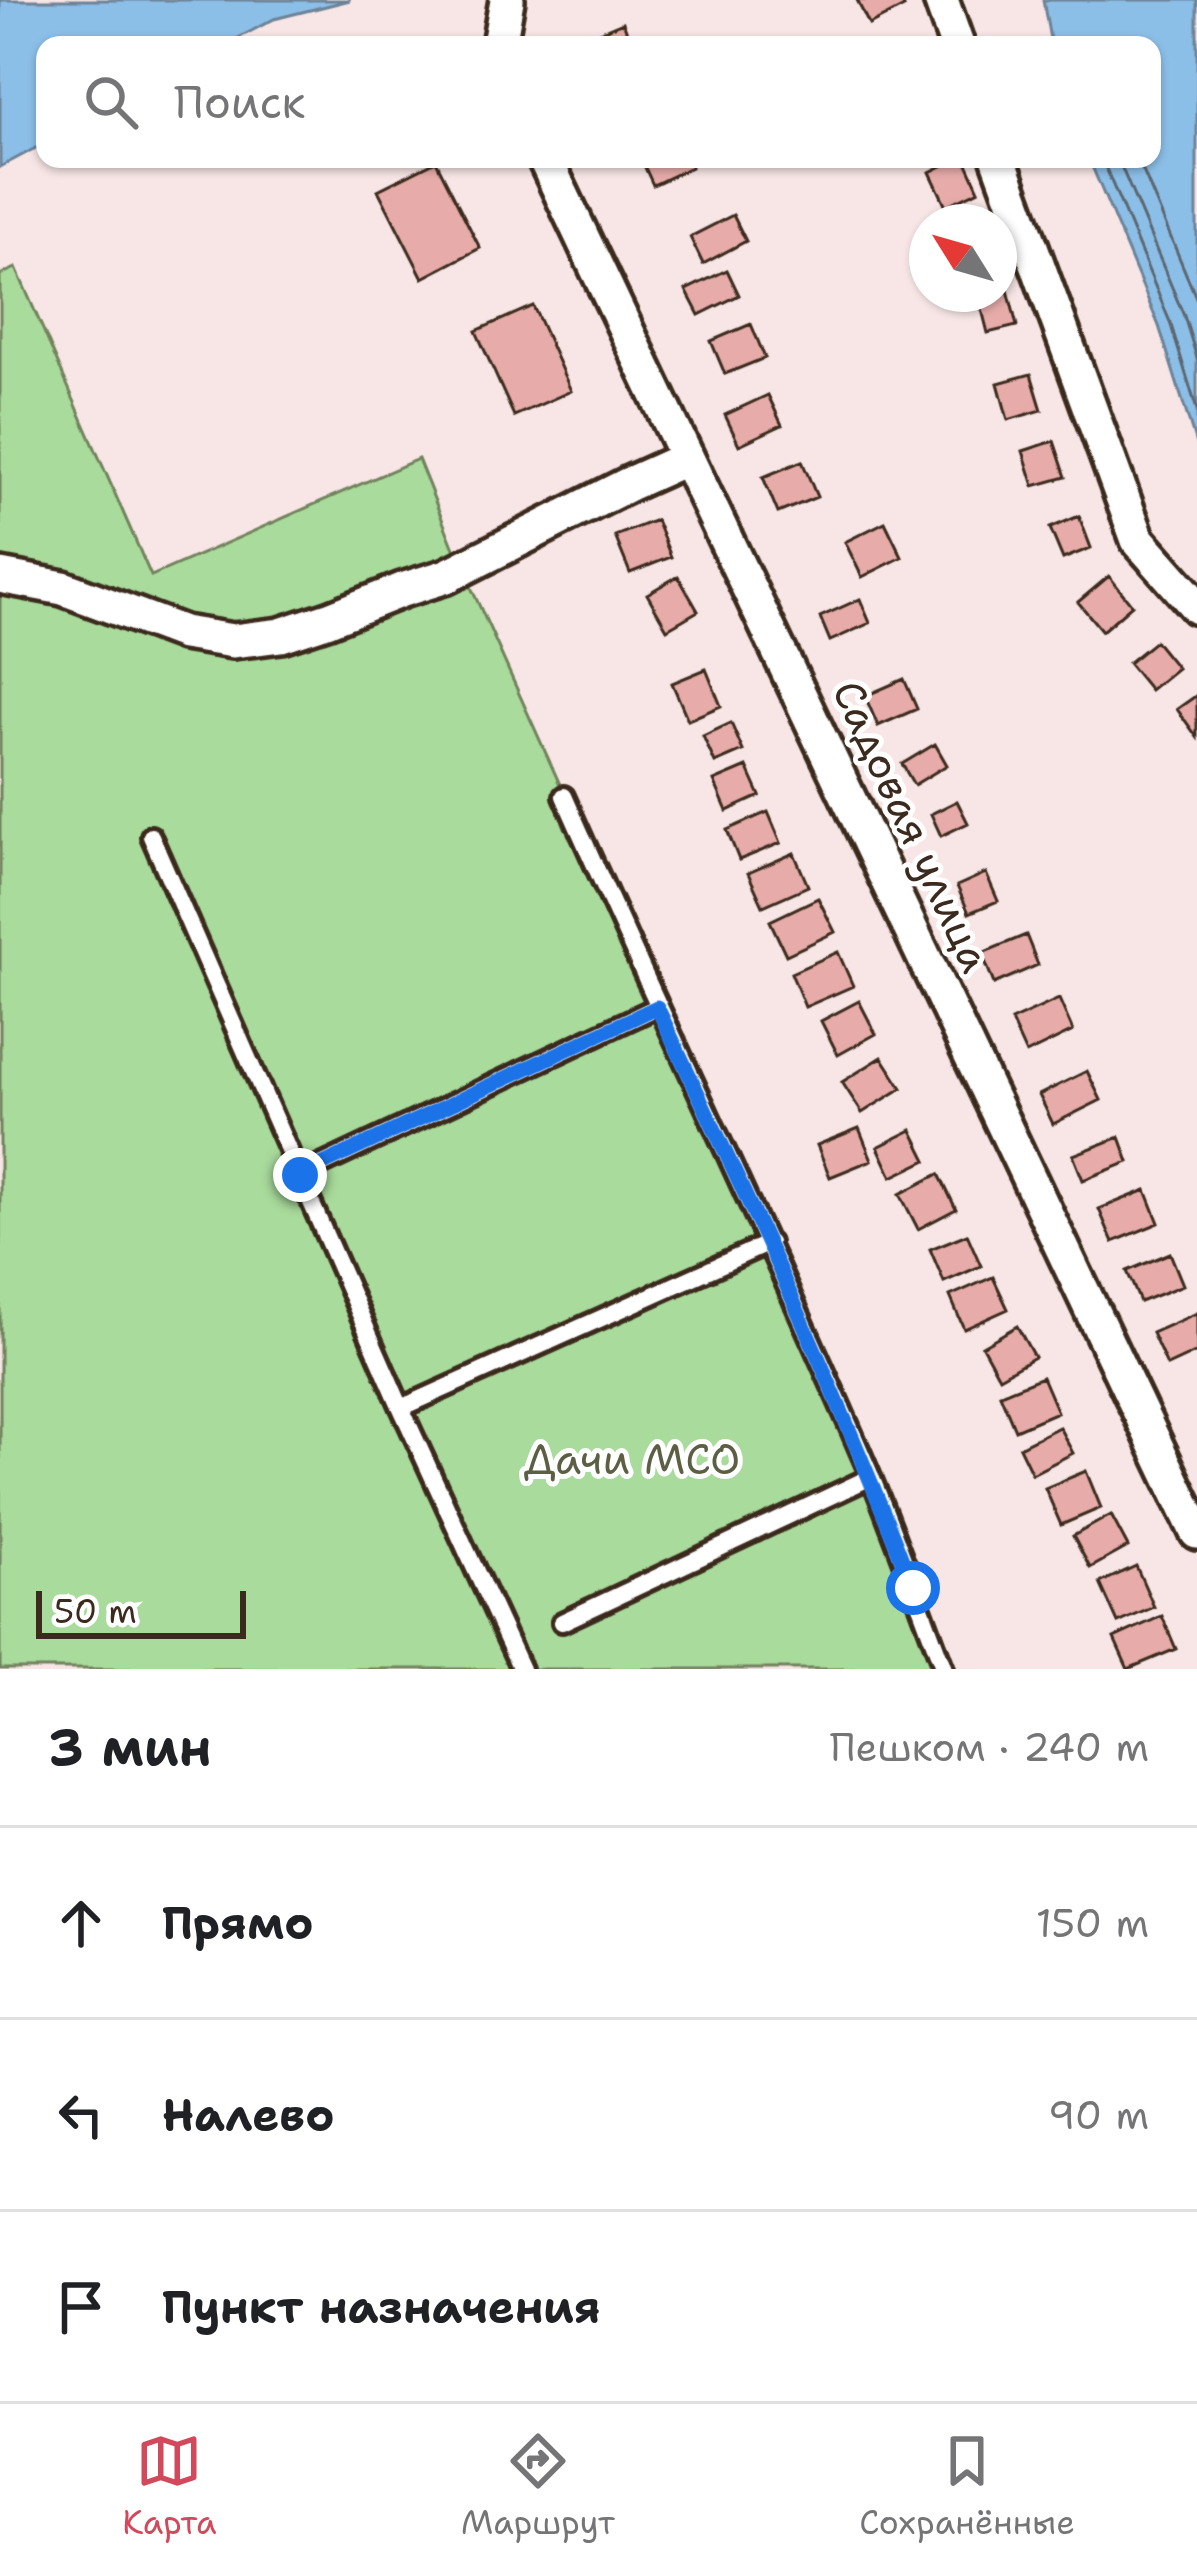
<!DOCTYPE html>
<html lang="ru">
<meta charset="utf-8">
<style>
:root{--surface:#fff;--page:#f6f6f6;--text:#202124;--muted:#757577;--line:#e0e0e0;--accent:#d1495b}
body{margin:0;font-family:"Shantell Sans",sans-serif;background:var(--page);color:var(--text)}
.compass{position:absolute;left:909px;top:204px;width:108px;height:108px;border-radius:50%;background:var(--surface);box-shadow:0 3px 9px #0004;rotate:307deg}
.scale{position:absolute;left:36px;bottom:30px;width:210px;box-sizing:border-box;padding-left:12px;border:6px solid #3b2a1e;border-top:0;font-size:33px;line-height:42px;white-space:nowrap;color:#3b2a1e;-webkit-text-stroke:9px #fff;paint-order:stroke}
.stop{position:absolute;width:36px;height:36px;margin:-27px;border:9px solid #1a73e8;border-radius:50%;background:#fff}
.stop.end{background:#1a73e8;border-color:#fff;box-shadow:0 3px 12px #0008}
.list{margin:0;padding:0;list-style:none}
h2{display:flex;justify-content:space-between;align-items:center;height:156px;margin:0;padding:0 48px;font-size:51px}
h2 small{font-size:39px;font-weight:400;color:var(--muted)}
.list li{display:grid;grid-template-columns:78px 1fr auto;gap:36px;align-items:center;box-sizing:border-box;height:192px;padding:0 48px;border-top:3px solid var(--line)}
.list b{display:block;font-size:45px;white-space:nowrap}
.list em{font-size:39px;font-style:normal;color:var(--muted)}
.icon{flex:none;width:66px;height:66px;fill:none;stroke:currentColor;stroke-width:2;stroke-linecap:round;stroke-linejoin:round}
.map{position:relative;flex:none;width:1197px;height:1669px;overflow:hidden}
.search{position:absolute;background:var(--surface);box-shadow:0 3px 9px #0004;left:36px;right:36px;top:36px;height:132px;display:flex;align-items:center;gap:30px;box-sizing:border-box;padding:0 42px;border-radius:24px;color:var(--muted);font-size:45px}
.sheet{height:732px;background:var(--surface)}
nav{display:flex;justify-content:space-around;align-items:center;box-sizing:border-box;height:168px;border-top:3px solid var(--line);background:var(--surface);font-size:33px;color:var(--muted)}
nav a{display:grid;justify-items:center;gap:6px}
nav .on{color:var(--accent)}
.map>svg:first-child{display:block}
.green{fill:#a9db9c;stroke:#72825d;stroke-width:3}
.water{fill:#8cbfe8;stroke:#6c8397;stroke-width:3}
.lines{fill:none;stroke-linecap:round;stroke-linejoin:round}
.shore{stroke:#5b666f;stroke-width:3}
.building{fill:#e7acaa;stroke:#3b2a1e;stroke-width:3}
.service-casing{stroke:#3b2a1e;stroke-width:26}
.minor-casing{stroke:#3b2a1e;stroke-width:42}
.service{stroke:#fff;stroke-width:16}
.minor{stroke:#fff;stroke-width:33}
.route{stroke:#1a73e8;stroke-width:15}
.labels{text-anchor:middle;stroke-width:10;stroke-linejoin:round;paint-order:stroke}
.street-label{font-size:42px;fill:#3b2a1e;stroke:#fff}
.park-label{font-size:42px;fill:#5c5f44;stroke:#fff}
</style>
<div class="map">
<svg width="1197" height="1669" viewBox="0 0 1197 1669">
<rect width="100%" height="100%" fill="#f8e6e6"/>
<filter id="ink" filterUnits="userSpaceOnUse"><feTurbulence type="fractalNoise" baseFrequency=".00833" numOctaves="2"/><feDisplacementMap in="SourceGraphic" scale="24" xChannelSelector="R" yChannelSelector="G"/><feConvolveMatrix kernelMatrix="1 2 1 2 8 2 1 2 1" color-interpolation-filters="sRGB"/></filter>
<g filter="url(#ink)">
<path class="green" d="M16,268L151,576L418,459L457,556L825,1373L937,1669H0V275Z"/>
<path class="water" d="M0,0H350L274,19L225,45H45V143L0,167Z
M1043,0H1197V447L1159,326L1089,159H1152V45H1051Z"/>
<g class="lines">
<path class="shore" d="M1102,159L1170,322L1197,410
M1118,159L1184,316L1197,358
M1138,159L1197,300"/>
</g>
<path class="building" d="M857,0H900L904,7L869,25Z
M623,22L632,45H582L580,40Z
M646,159H690L691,167L653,185L642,161Z
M956,159H965L979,190L946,206L930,172Z
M436,161L480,248L423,278L378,190Z
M733,215L746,241L703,264L690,237Z
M727,270L739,295L699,315L686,290Z
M1007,286L1017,326L988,333L978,294H999V288Z
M533,306L571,391L514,416L476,331Z
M751,324L765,358L725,374L711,341Z
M1031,374L1042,410L1008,420L998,383Z
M768,395L782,425L739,445L725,415Z
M1054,441L1066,477L1034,486L1023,451Z
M802,461L817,497L778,513L763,477Z
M1079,516L1091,548L1063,559L1050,528Z
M656,520L671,557L630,573L615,536Z
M885,522L902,557L862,577L845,542Z
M678,576L698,611L667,629L647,594Z
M1109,576L1132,605L1102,631L1078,602Z
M860,599L870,623L830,641L820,617Z
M1155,641L1177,668L1150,690L1128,663Z
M706,669L721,706L688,720L672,683Z
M904,679L917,709L878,726L865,696Z
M1197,695V737L1177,709Z
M731,723L743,751L715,763L703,736Z
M935,744L947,765L914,785L902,764Z
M747,767L760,796L727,811L714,781Z
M957,801L968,823L941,836L931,814Z
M768,812L781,843L739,860L727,830Z
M794,853L808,886L763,906L748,873Z
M986,873L998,901L969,913L957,886Z
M818,898L835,932L786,955L770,921Z
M1026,935L1038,965L994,984L982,953Z
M838,952L853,986L805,1007L791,973Z
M1059,999L1073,1031L1026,1054L1011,1021Z
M859,1001L876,1034L838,1055L821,1021Z
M882,1057L902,1088L862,1113L842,1082Z
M1087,1071L1101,1100L1053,1124L1039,1095Z
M859,1128L872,1160L830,1177L817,1145Z
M912,1130L927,1160L892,1177L878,1147Z
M1120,1137L1129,1162L1083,1180L1073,1155Z
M939,1174L956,1209L918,1229L900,1194Z
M1146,1190L1159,1223L1113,1242L1099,1209Z
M967,1234L981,1266L944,1282L930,1249Z
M1170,1253L1183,1285L1140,1302L1127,1271Z
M993,1277L1008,1309L964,1329L950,1296Z
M1197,1313V1352L1167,1366L1152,1333Z
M1017,1326L1034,1357L999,1377L982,1346Z
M1042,1377L1057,1412L1015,1430L1000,1394Z
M1059,1427L1073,1453L1032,1474L1019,1447Z
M1086,1471L1101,1508L1061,1525L1045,1488Z
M1111,1515L1128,1547L1090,1568L1073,1536Z
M1136,1566L1154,1607L1118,1623L1100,1583Z
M1162,1616L1176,1649L1128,1669L1114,1638Z"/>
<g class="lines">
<g class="service-casing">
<path id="service" d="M564,796C664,1023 772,1245 869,1472C896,1537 919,1604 944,1669
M151,836L401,1408L521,1669
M300,1175L657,1007
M401,1408L769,1243
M562,1622L871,1477"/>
</g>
<g class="minor-casing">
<path id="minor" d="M941,0L957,45
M499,45L507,0
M545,159L1197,1532
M999,159L1138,540L1197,607
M0,576L63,588L183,633L233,641L281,635L329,619L402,590L447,576L629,484L687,458"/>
</g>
<use href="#service" class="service"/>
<use href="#minor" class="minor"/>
</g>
</g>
<g class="lines" filter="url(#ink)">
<path class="route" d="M300,1175L657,1007C748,1198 837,1390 913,1588"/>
</g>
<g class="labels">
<g class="street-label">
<text transform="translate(912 826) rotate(65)" y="15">Садовая улица</text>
</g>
<g class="park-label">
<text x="632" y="1474">Дачи МСО</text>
</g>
</g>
</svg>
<svg class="compass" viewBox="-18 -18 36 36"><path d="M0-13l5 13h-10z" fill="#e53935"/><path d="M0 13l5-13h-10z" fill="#757577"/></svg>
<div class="scale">50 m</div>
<div class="stop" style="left:913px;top:1588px"></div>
<div class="stop end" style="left:300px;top:1175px"></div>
<div class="search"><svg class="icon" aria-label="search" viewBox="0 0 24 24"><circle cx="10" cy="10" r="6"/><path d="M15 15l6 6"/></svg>Поиск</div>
</div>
<section class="sheet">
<h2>3 мин<small>Пешком · 240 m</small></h2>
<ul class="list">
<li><svg class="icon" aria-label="ahead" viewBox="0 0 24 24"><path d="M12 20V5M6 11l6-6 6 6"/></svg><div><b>Прямо</b></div><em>150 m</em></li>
<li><svg class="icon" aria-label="left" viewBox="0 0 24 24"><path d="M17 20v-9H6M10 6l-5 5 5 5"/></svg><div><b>Налево</b></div><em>90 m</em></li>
<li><svg class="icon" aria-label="arrive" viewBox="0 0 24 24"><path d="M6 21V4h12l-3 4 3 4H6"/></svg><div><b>Пункт назначения</b></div></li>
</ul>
</section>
<nav>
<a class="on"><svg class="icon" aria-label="map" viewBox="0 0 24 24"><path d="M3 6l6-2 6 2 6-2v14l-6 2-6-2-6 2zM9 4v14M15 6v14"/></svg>Карта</a>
<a><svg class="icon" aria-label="directions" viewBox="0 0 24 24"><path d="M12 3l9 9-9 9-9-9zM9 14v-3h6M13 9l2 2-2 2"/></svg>Маршрут</a>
<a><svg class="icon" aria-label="saved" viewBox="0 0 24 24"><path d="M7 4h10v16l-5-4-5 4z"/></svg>Сохранённые</a>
</nav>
